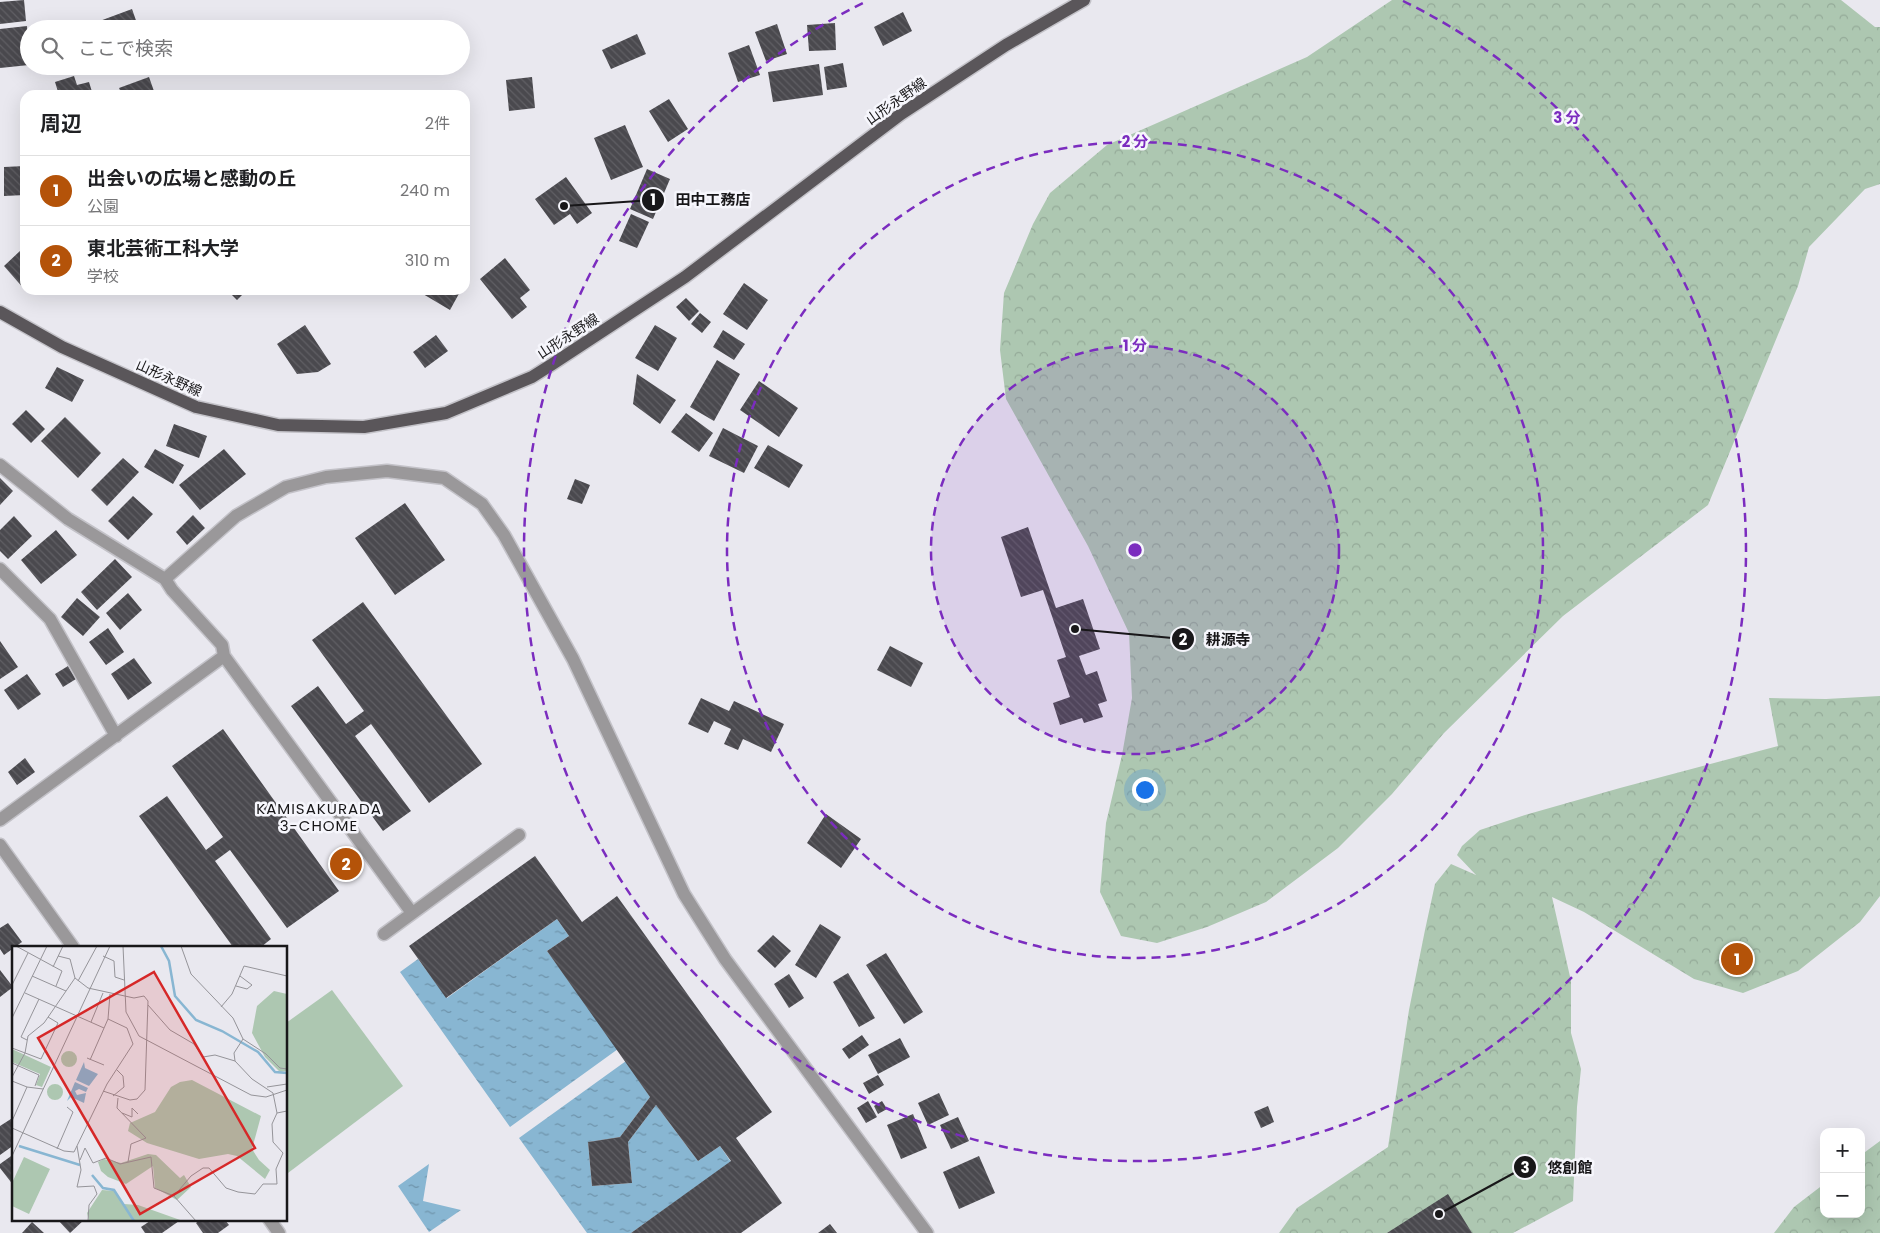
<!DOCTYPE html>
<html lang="ja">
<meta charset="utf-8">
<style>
:root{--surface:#fff;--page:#f2f2f2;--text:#202124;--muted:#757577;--line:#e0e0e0;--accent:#b45309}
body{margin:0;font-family:Poppins,"Noto Sans JP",sans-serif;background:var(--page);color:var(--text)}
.controls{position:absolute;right:15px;bottom:15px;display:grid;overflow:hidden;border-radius:10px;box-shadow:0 5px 20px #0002}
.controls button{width:45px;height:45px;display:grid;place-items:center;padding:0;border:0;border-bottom:1px solid var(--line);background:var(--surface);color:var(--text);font:25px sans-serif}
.you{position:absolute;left:1144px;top:789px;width:18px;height:18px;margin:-12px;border:4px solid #fff;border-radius:50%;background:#1a73e8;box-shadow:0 0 0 8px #1a73e833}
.badge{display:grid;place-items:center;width:32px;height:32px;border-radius:50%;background:var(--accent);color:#fff;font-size:16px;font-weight:700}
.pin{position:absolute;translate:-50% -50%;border:2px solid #fff;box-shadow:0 1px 5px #0006}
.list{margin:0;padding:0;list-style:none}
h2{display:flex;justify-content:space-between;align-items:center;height:65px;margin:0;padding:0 20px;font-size:21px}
h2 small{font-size:16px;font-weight:400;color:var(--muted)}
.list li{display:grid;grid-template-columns:32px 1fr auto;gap:15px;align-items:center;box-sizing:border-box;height:70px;padding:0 20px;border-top:1px solid var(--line)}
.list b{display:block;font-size:19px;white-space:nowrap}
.list p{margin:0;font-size:16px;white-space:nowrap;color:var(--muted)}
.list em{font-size:16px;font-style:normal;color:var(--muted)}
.icon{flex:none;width:28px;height:28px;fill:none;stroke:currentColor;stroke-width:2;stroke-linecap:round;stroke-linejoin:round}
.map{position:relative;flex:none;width:1880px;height:1233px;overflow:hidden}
.search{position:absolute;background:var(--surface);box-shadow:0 5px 20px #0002;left:20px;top:20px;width:450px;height:55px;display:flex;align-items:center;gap:12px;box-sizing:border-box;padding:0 18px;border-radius:28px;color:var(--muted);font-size:19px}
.panel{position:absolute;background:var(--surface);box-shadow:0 5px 20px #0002;left:20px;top:90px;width:450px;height:205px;border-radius:15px}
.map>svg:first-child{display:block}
.grass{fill:#adc7b1}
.forest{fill:url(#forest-crowns)}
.water{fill:url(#water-ripples)}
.building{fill:url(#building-back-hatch)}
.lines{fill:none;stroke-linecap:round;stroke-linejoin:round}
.minor-casing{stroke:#c3c2c8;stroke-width:15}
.major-casing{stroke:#c3c2c8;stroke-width:15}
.minor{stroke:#9a989a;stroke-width:12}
.major{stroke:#5a565a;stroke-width:12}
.ring{fill:none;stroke:#7b2cbf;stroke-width:2.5;stroke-dasharray:9 6}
.labels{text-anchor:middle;stroke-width:5;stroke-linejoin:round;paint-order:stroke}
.street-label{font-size:14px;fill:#181719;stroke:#f6f6fc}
.neighbourhood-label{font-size:15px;letter-spacing:1px;fill:#181719;stroke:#f6f6fc}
.inset-river{fill:none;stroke:#88b6d2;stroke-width:2.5}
.inset-road{fill:none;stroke:#959499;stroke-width:1}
.view{fill:#d62828;fill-opacity:0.15;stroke:#d62828;stroke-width:2.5}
.inset-edge{fill:none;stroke:#181719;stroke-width:2.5}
.centre{fill:#7b2cbf;stroke:#f6f6fc;stroke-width:2.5}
.ring-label{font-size:15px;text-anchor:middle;font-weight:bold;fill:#7b2cbf;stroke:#f6f6fc;stroke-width:5;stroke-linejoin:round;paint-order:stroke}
.leader{fill:none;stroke:#181719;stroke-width:2}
.callout-dot{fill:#181719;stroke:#f6f6fc;stroke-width:2}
.mark-label{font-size:15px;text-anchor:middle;font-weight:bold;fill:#fff}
.callout-label{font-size:15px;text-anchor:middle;font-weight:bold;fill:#181719;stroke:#f6f6fc;stroke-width:5;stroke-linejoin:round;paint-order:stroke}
</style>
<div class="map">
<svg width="1880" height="1233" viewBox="0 0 1880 1233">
<defs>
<pattern id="forest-crowns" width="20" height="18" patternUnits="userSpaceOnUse" patternTransform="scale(1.25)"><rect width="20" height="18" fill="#adc7b1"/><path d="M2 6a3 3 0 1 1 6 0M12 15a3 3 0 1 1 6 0" fill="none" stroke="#94aa98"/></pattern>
<pattern id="water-ripples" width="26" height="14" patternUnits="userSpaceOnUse" patternTransform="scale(1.25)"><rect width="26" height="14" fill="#88b6d2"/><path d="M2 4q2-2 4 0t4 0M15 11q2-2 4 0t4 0" fill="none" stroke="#6e93aa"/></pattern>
<pattern id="building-back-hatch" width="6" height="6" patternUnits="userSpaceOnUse" patternTransform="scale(1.25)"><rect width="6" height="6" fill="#4a494e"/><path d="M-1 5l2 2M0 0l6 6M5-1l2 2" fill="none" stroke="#605f64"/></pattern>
</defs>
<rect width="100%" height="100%" fill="#e9e8ef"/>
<path class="grass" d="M332,990L403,1086L288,1173L286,1171V1023Z"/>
<path class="forest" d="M1392,0H1841L1875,27H1880V184L1865,189L1809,247L1798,286L1708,505L1563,616L1444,733L1392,794L1338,848L1266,902L1207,927L1157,943L1121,936L1100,892L1106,823L1122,755L1132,698L1129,633L1088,546L1006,399L1000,350L1004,293L1033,224L1050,193L1107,145L1307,57Z
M1880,696V896L1860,922L1798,971L1743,993L1694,979L1584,912L1552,897L1571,981V1033L1581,1069L1577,1107L1573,1201L1513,1233H1279L1297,1208L1388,1147L1409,1010L1425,930L1435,884L1451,864L1476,875L1457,855L1462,846L1480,830L1525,815L1620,788L1778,746L1769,698L1826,699Z
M1880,1141V1233H1774L1794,1207L1824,1184V1214H1861V1155Z"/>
<path class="water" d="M557,919L569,936L547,951L618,1049L510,1127L400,972L418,959L447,998Z
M626,1061L650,1097L620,1137L588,1142L592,1186L632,1183L628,1142L656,1105L698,1161L720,1146L731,1162L631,1233H587L519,1138Z
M429,1164L423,1201L461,1210L429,1232L398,1186Z"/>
<path class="building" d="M24,0L26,21L0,24V2Z
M132,9L139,29H99L97,22Z
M903,12L912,31L883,46L874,27Z
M835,23L836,50L809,51L807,25Z
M777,24L787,54L766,61L755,32Z
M27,26L29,65L0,68V29Z
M637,34L646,54L611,69L602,50Z
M749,45L760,75L738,82L728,53Z
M843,63L847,87L827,90L824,67Z
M819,64L823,95L773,102L768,72Z
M74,76L77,85L89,82L93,95H59L55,82Z
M149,77L155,94L122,95L119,88Z
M532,77L535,108L509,111L506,80Z
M669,99L688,129L668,142L649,111Z
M625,125L643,167L611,180L594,138Z
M25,166V195L4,196V167Z
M647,169L670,179L653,219L630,209Z
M566,177L592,213L577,224L570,214L554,225L535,199Z
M631,214L649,222L637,248L619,241Z
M21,250L25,254V290L4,266Z
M505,258L530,290L520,298L527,307L512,319L480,279Z
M744,283L768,300L747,330L723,314Z
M227,290H247L237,300Z
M425,290H461L450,310L423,294Z
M686,298L699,311L689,321L676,307Z
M700,313L711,322L702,333L691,324Z
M305,325L331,364L318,372L297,374L277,344Z
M655,325L677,338L658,371L635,358Z
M723,330L745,344L734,360L713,347Z
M436,335L448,351L425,368L413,352Z
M717,360L740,374L714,421L690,407Z
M57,367L84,380L72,402L45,388Z
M637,374L676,400L660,424L633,404Z
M759,381L798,408L779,437L740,410Z
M26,410L45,429L31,443L12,424Z
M686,413L713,433L699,452L671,432Z
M65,417L101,453L78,478L41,441Z
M174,424L207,436L199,458L166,446Z
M723,428L758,446L744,473L709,456Z
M768,445L803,465L789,488L754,468Z
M155,449L184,465L173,484L144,467Z
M224,449L246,474L200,510L179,485Z
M123,458L139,472L107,506L91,490Z
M0,478L13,491L0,505Z
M575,479L590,485L582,504L567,499Z
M133,496L153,514L128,540L108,521Z
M405,503L445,560L395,595L355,538Z
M193,515L205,528L187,545L176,532Z
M14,516L32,536L8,559L0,551V530Z
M1028,527L1056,608L1083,599L1100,649L1079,656L1086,675L1097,671L1107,701L1098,704L1103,717L1084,723L1082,718L1060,725L1053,703L1070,697L1057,660L1066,657L1043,590L1021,597L1001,537Z
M56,530L77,555L41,584L21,560Z
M115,559L132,577L97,610L81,592Z
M128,593L142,610L120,630L106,613Z
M77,598L100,617L83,636L61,617Z
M363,602L482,764L429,803L371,724L355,736L411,811L383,831L291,706L318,686L346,724L364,711L312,640Z
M108,628L124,652L106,665L89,642Z
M0,641L18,667L0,679Z
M890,646L923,663L911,687L877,670Z
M134,658L152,683L128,700L111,674Z
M68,666L76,679L63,687L55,674Z
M27,674L41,694L18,710L4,690Z
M701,698L729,711L734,701L784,724L771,752L743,739L738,750L724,744L731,729L714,721L708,733L688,724Z
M223,729L339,891L287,928L230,850L215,861L271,939L261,947H233L139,816L167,796L206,850L223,837L172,766Z
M25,758L35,772L17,785L8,772Z
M826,814L861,839L841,868L807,843Z
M535,856L582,922L617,896L772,1112L736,1138L782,1203L741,1233H631L731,1161L720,1146L698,1161L656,1105L628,1142L632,1183L592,1186L588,1142L620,1137L650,1097L547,951L569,936L557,919L446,998L409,946Z
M8,923L22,942L4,955L0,949V928Z
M820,924L841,937L816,978L795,965Z
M773,935L791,951L775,968L757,951Z
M886,953L923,1012L904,1024L866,965Z
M0,970L13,987L0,997Z
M848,973L875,1018L859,1027L833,982Z
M789,974L804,998L789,1008L774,984Z
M862,1035L869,1045L849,1059L842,1049Z
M900,1038L910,1057L878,1074L868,1055Z
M878,1075L884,1085L869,1094L863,1083Z
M939,1093L949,1115L928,1125L918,1103Z
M868,1101L877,1117L866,1123L857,1108Z
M882,1101L887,1109L878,1114L874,1106Z
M1268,1106L1274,1122L1261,1128L1254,1112Z
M913,1114L927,1148L901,1159L887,1125Z
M14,1117V1145L0,1155V1126Z
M958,1117L969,1141L951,1149L940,1125Z
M14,1154V1186L0,1168V1164Z
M979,1156L995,1193L959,1209L943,1172Z
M1448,1194L1472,1233H1387Z
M57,1219H85L70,1233Z
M153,1219H177L179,1221L162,1233H145L141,1227Z
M201,1219H224L229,1225L218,1233H203L196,1223Z
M32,1222L44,1233H22Z
M830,1224L837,1233H818Z"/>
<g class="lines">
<g class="minor-casing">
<path id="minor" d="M0,465L68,519L165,579L172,590L222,645L224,656L412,913
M0,569L50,619L116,736
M165,579L236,516L286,487L326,477L387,471L444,478L482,504L504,535L573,659L684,894L725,959L927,1233
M0,820L224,656
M0,845L73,947
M384,934L519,835
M269,1219L279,1233"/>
</g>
<g class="major-casing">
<path id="major" d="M0,312L62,347L196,407L278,425L364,427L446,413L532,377L551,365L685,277L901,114L1006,45L1084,0"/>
</g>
<use href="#minor" class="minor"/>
<use href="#major" class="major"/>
</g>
<circle cx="1135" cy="550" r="204" fill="#7b2cbf" fill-opacity=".12"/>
<g class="ring">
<circle cx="1135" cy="550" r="204"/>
<circle cx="1135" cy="550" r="408"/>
<path d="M1403 1A611 611 0 1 1 867 1"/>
</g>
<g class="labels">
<g class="street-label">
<text transform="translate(896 101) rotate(-35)" y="5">山形永野線</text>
<text transform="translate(568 336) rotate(-33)" y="5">山形永野線</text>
<text transform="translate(169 378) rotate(24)" y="5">山形永野線</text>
</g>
<g class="neighbourhood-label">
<text x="319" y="814">KAMISAKURADA<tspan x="319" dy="17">3-CHOME</tspan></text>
</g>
</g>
<g transform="translate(12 946)">
<rect width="275" height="275" fill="#e9e8ef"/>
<path d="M49 113a8 8 0 1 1 16 0a8 8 0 1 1-16 0ZM35 146a8 8 0 1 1 16 0a8 8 0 1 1-16 0ZM12,211L38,223L17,268L0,260V237Z" fill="#adc7b1"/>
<path d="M262,45L275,48V125L268,126L253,111L240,87L245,60ZM0,103L39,121L30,141L24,139L28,128L0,116ZM180,134L249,170L240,203L247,214L258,224L253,233L225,210L216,208L187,213L135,197L116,185L118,177L143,166L159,141L168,136ZM136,208L144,209L168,232L172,229L179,241L165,254L143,242L141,220L114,238L96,231L89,225L86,216L92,213L109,217ZM90,244L103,245L112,258L126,259L171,275H77L75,267Z" fill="#adc7b1"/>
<path d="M72,116L73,122L86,128L77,140L64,134ZM63,136L76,142L74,146L67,143L63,145L65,149L74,147L72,157L59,151L55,155Z" fill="#88b6d2"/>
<path class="inset-river" d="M149,0L157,15L163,50L184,74L210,85L246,106L263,126L275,127M7,200L68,219M80,229L91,242L102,244L122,275"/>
<path class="inset-road" d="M4,0L50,25L44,40M111,0L114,66L127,90L239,149L254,151L275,144M169,0L179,28L221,72L231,93L254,108L268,122L275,123M46,10L58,13L63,32L76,42L122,52L132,50L136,55L133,144L125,153L118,154L91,145M91,10L102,15L103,31L112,34M41,21L51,0M20,30L54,45M66,35L85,0M0,39L16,7M224,40L235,43L240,39L228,30M13,47L92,82M136,59L158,84L182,98L191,111L203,109L223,115M209,61L220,48L232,20L275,30M0,72L35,0M79,76L91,47M231,93L222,107L223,115L240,133L261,147L265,167L275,165M15,94L9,91L27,53M0,102L29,113L46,77L36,71M75,112L92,119M78,114L96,73L98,48M0,117L27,129L23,140M0,131L13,107L16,90L32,77L63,32M0,135L15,141M255,141L275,138M101,150L112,141L111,130L105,124M106,152L105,162L134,192L119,198L116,216M110,167L120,171V162L126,168M0,175L15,141L31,143M0,182L52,205L62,206L95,138L121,98L115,82L96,73M65,200L69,224L65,241L82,240L85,248L77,259L76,275M45,203L61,166L55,161M0,210L98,0M68,214L73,202L81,217L94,212L108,218L139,211L142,242L162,250L184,275M162,250L179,230L191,222H197L214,242L226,246L243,248L251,238H265L264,223L271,207L261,196L260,178L265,167"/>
<path class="view" d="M142,26L243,202L128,268L26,92Z"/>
<rect width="275" height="275" class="inset-edge"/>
</g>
<circle cx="1135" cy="550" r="8" class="centre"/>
<g class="ring-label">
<text x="1567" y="123">3 分</text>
<text x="1135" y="147">2 分</text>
<text x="1135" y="351">1 分</text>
</g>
<path class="leader" d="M564 206L653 200M1075 629L1183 639M1439 1214L1525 1167"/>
<g class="callout-dot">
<circle cx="564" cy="206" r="5"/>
<circle cx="1075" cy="629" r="5"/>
<circle cx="1439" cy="1214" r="5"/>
<circle cx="653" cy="200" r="12"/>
<circle cx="1183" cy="639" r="12"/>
<circle cx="1525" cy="1167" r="12"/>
</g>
<g class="mark-label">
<text x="653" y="205">1</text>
<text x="1183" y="645">2</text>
<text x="1525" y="1173">3</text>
</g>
<g class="callout-label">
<text x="713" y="205">田中工務店</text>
<text x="1228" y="645">耕源寺</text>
<text x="1570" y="1173">悠創館</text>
</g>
</svg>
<div class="controls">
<button>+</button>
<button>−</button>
</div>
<div class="you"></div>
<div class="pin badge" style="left:1737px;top:959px">1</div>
<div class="pin badge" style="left:346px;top:864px">2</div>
<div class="search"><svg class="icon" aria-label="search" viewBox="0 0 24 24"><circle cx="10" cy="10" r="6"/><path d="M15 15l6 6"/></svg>ここで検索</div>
<section class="panel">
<h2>周辺<small>2件</small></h2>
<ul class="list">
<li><span class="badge">1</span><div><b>出会いの広場と感動の丘</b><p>公園</p></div><em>240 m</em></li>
<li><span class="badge">2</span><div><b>東北芸術工科大学</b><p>学校</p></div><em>310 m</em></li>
</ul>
</section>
</div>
